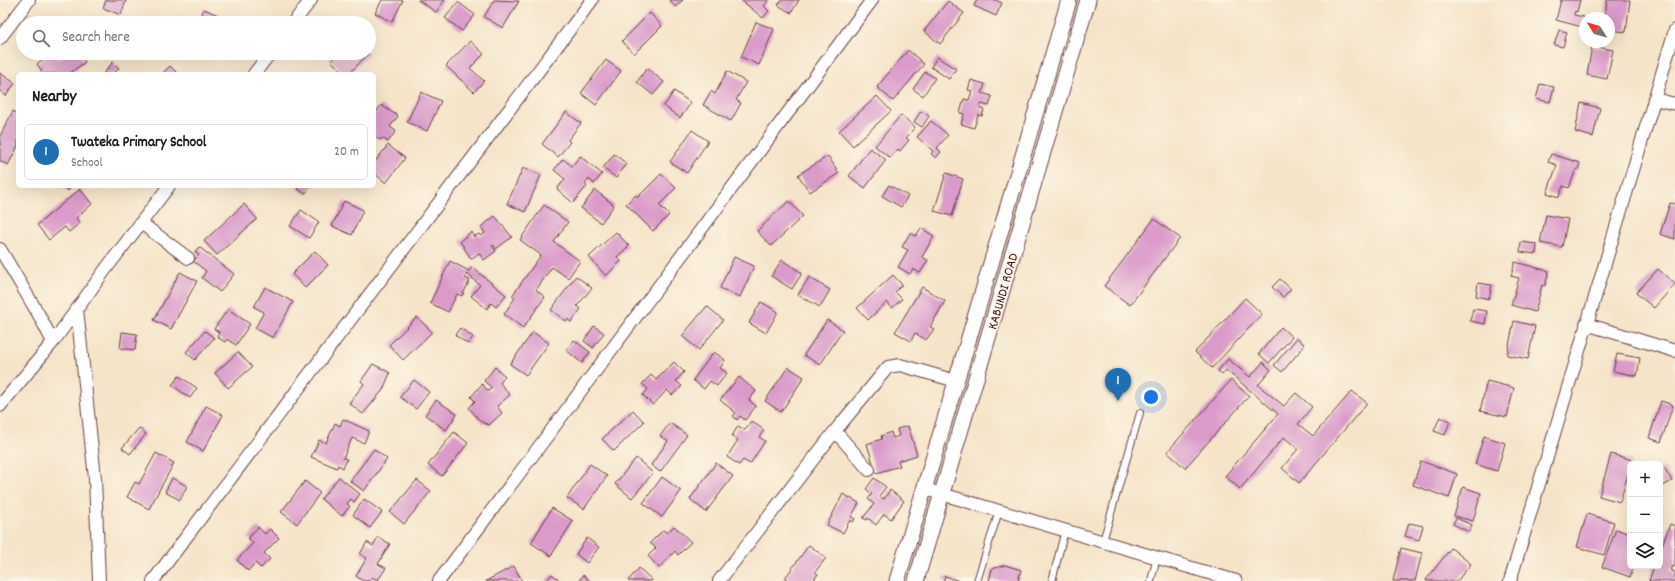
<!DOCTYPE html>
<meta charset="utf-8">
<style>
:root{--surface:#fff;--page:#f2f2f2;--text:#202124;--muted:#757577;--line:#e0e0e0;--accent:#1f6fb2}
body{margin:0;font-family:Dekko,sans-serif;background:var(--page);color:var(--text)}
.controls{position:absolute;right:12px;bottom:12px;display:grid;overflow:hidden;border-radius:6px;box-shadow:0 4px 16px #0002}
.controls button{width:36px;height:36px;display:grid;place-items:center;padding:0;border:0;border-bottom:1px solid var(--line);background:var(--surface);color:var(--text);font:20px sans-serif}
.compass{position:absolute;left:1579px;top:12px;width:36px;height:36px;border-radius:50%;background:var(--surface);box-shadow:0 4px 16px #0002;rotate:307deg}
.you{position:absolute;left:1151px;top:397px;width:14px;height:14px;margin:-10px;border:3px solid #fff;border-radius:50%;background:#1a73e8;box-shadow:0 0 0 6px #1a73e833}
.badge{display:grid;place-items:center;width:26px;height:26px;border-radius:50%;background:var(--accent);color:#fff;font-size:13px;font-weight:700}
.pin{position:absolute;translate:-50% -33px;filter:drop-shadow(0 1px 2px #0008)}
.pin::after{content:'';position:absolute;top:21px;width:14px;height:12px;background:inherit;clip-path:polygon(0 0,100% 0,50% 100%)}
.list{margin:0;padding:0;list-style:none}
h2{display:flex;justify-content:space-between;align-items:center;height:52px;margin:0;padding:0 16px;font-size:17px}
h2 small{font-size:13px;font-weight:400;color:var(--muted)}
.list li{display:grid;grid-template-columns:26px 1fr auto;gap:12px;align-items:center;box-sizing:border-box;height:56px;margin:0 8px 8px;padding:0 8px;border:1px solid var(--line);border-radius:6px}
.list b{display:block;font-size:15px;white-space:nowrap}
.list p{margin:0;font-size:13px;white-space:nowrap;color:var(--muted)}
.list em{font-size:13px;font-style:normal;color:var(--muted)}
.icon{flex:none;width:22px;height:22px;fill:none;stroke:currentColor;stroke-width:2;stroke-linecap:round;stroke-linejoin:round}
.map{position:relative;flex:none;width:1675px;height:581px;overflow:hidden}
.search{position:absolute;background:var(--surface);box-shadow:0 4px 16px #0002;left:16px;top:16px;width:360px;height:44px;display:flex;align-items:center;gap:10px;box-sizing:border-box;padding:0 14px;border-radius:22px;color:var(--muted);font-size:15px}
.panel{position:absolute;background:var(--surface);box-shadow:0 4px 16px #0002;left:16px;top:72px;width:360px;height:116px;border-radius:6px}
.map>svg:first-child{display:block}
.building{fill:#da9bca}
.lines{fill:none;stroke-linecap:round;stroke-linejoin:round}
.service-casing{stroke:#643d43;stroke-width:8}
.minor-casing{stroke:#643d43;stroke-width:14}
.tertiary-casing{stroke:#643d43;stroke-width:17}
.service{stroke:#fff;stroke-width:6}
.minor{stroke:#fff;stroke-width:12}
.tertiary{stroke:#fff;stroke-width:15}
.labels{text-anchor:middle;stroke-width:3;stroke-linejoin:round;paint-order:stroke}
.street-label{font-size:14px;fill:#4a1f2b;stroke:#fcf5e5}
</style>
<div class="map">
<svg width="1675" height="581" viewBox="0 0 1675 581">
<rect width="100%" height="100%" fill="#fcf5e5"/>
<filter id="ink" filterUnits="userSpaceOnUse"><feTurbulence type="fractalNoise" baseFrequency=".025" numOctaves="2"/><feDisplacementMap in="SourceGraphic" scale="8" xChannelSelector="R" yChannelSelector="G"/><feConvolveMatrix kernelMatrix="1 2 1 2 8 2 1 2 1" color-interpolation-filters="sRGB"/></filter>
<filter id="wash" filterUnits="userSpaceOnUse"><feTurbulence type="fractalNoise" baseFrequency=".012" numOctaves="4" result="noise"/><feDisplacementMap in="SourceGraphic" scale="16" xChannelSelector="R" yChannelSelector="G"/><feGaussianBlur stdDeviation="0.9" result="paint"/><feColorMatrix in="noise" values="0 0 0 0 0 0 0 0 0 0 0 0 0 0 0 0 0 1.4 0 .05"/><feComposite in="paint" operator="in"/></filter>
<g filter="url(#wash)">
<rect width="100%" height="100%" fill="#f5e4c9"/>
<g id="blocks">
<path class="building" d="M106,0H126L121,15L103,8Z
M382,0H403L392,22L375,13Z
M418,0H445L436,12Z
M494,0L519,1L503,28L484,17Z
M669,0H683L675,7Z
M741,0H769L764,6L769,11L763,18Z
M782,0H799L791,13L778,5Z
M977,0H996L1002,3L996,16L974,6Z
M1561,0H1580L1577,12L1575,11L1574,15L1584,17L1582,27L1556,20Z
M1607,0H1630L1626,32L1609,30V18H1605Z
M948,1L964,13L940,44L924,31Z
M458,2L475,15L462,31L445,18Z
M204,9L225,18L223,23H198Z
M650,13L662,26L634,54L622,41Z
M756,22L774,29L759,65L741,57Z
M1559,30L1567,32L1563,47L1554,45Z
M470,41L484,54L470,68L484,81L474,92L446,66Z
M1592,46L1613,50L1607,79L1587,75Z
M908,50L924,64L893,101L877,87Z
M50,53H53L58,59L66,53H78L85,62L69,74H38L42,71L37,64Z
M338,53H369L349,74H346L331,61Z
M937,57L956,69L949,79L931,67Z
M606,60L621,71L596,105L581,93Z
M113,62L119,68L113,74H103Z
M170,66L178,74H162Z
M647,68L664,82L653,95L637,82Z
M727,71L746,82L736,100L741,103L731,121L703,105L711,91L715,94Z
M925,72L935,78L923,96L913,89Z
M0,73L15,83L6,96L0,91Z
M971,80L985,84L982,93L992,96L989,106L981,104L980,108L984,110L982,116L978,115L974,128L961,124L964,114L960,113L964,99L969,100L972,91L968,90Z
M1540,84L1554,87L1550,102L1536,99Z
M674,91L691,103L680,118L664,106Z
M421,92L441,101L427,131L407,122Z
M877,96L891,111L853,146L839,131Z
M1581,103L1600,108L1593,137L1575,132Z
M381,105L398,116L390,127L396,131L388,142L382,138L380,140L374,136V116Z
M13,111L18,114V146L8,165L0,161V136Z
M921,111L929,116L922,127L914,122Z
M566,112L581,123L568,140L570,142L558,157L542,144Z
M901,115L915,127L906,138L909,140L900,151L898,149L890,158L875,146Z
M931,121L948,135L937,148L941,152L936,158L931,154L933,151L917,137Z
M692,130L708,141L687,173L670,162Z
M388,145L405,158L386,183L374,173V163Z
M870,148L886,160L865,188L849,176Z
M614,154L627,164L616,178L603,168Z
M1551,154L1580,163L1578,170L1576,169L1569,188L1563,186L1559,197L1547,193L1557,165L1548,162Z
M580,156L602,174L594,184L589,179L585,184L587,186L573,203L557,189L565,179L554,170L563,159L572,166Z
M828,156L839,173L810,192L798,175Z
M523,168L541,175L525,212L507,204Z
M946,173L963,179L952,216L934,211Z
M661,174L676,188L659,205L669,215L653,231L626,204L636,195L638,197Z
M889,185L908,196L901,207L882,196Z
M63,186H72L68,191Z
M298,186H311L305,194L297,188Z
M80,189L92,204L76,218L80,223L69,232L65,227L49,240L37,225Z
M595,190L614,205L601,223L581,208Z
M344,201L363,210L352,235L332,226Z
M789,201L803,216L771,246L757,231Z
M1670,203L1675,204V239L1660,234Z
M244,204L257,219L217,255L204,241Z
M544,205L568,222L554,242L580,261L568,278L552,267L536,290L545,297L523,328L504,314L515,298L512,296L541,255L520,240Z
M301,210L319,222L309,238L290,226Z
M1546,215L1568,219L1562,247L1540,243Z
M495,216L512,237L496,249L494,245L492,246L496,251L484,260L479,253L471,259L460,241L471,232L474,237L479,234L481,236L485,233L481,227Z
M1154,219L1180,238L1130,305L1104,286Z
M921,228L934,236L922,257L928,260L920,273L913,269L910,274L898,267L908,250L902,247L910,233L916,236Z
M616,232L629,246L617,257L621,261L606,276L589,257Z
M1521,242L1537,244L1536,254L1520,252Z
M199,247L234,274L220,292L202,278L206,271L193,261L199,255L195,252Z
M315,251L328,265L305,288L292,274Z
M734,257L754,266L740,297L720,288Z
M782,260L802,273L792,289L771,276Z
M450,261L469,271L472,267L506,295L496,307L491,303L487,309L471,296L480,285L467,274L465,278L470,280L462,296L457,294L448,312L430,303Z
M1515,262L1549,271L1545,286L1542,285L1535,312L1511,305L1519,278L1511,276Z
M1658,269L1675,284L1654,308L1636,293Z
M180,272L197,281L171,329L154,320Z
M893,275L902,285L895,292L902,299L892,308L887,302L868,320L857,308Z
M576,276L592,288L577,306L581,309L571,322L567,319L566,321L551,310Z
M809,277L830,290L820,307L798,295Z
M1280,279L1291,289L1283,297L1272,287Z
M1478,283L1492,285L1489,299L1476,296Z
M265,287L293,302L273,338L255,328L264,312L254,307Z
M922,287L945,301L930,327L934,329L926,340L915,333L911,341L895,332Z
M1245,298L1262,314L1212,368L1195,352Z
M761,302L778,312L766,333L749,323Z
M707,306L723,320L699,350L682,336Z
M228,309L250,324L236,345L227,339L225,342L217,337L219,332L214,329Z
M1473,309L1487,311L1485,324L1470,321Z
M417,317L432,332L403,360L389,345Z
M827,320L843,330L820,365L804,355Z
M1514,321L1535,326L1528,359L1507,355Z
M594,326L604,333L593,348L584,341Z
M1281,327L1292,337L1269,363L1259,354Z
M460,328L473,337L468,344L455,335Z
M205,331L214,338L195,360L186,352Z
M122,332L137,334L135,350L120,348Z
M533,332L549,343L526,375L510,364Z
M1297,338L1305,345L1282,372L1274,365Z
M574,340L590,352L582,363L566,350Z
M238,352L252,367L228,388L215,373Z
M714,352L725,360L720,368L727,373L717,386L710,381L704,389L693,380Z
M1617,354L1640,358L1637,376L1613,371Z
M1228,359L1250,377L1263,362L1271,370L1258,385L1284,406L1296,393L1312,407L1298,424L1313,436L1352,391L1367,403L1299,483L1282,468L1298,449L1284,437L1240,489L1225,476L1278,414L1226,370L1222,375L1218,371Z
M674,362L684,372L676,381L682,386L672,395L667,390L653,405L643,395L648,389L642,384L651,375L656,380Z
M373,364L390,373L383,390L363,414L349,403L364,384L361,381Z
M495,367L505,376L500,383L510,395L497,406L502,413L489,425L481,422L469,408L475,401L471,397L482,384L488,391L492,388L484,381Z
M788,367L804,377L781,412L765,401Z
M179,376L197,388L190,398L172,385Z
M739,377L756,391L749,400L756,406L745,420L740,416L737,420L733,416L736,413L720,400Z
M414,380L429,392L416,409L400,397Z
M1231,380L1249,396L1185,468L1167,452Z
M1487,381L1514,388L1507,417L1480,411Z
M436,400L457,414L446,430L425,415Z
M1661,401L1673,405L1661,442L1649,438Z
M206,406L223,415L203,451L187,442Z
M633,410L644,422L614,451L602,439Z
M1440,417L1450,421L1445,435L1434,431Z
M343,419L369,431L364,443L352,438L343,458L347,459L343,468L338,465L337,468L311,457L319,440L326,443L335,423L340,426Z
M751,421L764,430L759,437L765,441L750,464L743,460L739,465L727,457L738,440L732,436L738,426L745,430Z
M670,423L687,435L660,472L651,465L668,441L660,436Z
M908,426L917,455L898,461L900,466L876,473L867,444L882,439L881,436L891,432L893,438L899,436L897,429Z
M139,428L146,434L130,454L122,448Z
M454,432L468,443L442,476L428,465Z
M1484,436L1505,443L1497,471L1475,464Z
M374,449L387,459L364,491L350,481Z
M156,453L174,463L149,509L127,497L135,482L139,484Z
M1611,454L1632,460L1620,502L1599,496Z
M636,458L653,473L632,498L615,484Z
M1421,461L1457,474L1449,498L1413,485Z
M716,463L733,476L706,512L690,499Z
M590,464L607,476L584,509L567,498Z
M1664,467L1672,481L1663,486L1660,481V469Z
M339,477L360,494L354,502L351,499L347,504L350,506L342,516L321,499Z
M662,477L681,491L662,517L643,503Z
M172,478L187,486L180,500L165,492Z
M874,478L886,487L879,496L884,499L890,490L904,501L891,519L884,514L876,525L868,518L867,520L863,518L874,504L868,499L872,494L866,489Z
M417,480L431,491L404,524L390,512Z
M305,481L320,493L297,524L281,512Z
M1463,487L1481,493L1473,521L1454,516Z
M843,494L859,503L851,517L855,519L853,522L850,520L843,533L827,525Z
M364,499L382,512L370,528L353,515Z
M552,508L573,521L551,556L531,543Z
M1587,514L1614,522L1604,555L1577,547Z
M1456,518L1472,525L1469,532L1453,524Z
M1409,523L1423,526L1419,540L1405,536Z
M1670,524L1675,526V567L1672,566L1670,570L1675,572V581H1649L1654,566H1660V551Z
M674,526L691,542L678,555L675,551L659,568L648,556L656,548L650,543L663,530L667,533Z
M258,527L265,534L270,529L279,538L264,553L270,559L261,568L255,563L248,571L237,560L253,543L248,538Z
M1616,529L1630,534V566H1634L1630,577L1602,567Z
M378,537L390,544L378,564L386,568L378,580L372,577L369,581H363L356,576L367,558L360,554L367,542L373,546Z
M587,538L599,547L587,563L576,554Z
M809,545L826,558L815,572L818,574L813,581H789L785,578Z
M1401,548L1422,553L1415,581H1393Z
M1451,548L1471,564L1457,581H1427L1426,580Z
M1005,565L1021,570L1018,581H989L992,569Z
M514,566L522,581H486Z
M639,568L652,580L651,581H628Z
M552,574L561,581H546Z
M583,575L590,581H579Z
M945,576L959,581H943Z"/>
</g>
</g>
<g filter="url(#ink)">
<use href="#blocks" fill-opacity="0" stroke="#643d43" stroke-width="1"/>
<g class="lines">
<g class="service-casing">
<path id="service" d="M1103,541L1140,413
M977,581L999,511
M1052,581L1065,530
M1151,581L1157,557"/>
</g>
<g class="minor-casing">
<path id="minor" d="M293,23L311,0
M0,38L29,0
M254,74L270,53
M1654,99L1675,104
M141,223L188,258
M0,249L39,315L53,342L77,309L95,478L99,581
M77,309L105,270L169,186
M1586,324L1675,351
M0,406L53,342
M835,431L869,470
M925,489L1236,581
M153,581L592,0
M439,581L872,0
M719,581L835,431L888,367L900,365L956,381
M1510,581L1675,30"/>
</g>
<g class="tertiary-casing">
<path id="tertiary" d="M897,581L1069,0
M916,581L1088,0"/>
</g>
<use href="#service" class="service"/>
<use href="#minor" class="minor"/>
<use href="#tertiary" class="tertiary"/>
</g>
</g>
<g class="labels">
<g class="street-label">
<text transform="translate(1002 291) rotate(-74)" y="5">KABUNDI ROAD</text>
</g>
</g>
</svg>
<div class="controls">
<button>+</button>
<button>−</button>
<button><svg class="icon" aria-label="layers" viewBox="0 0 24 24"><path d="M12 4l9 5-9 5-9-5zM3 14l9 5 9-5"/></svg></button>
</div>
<svg class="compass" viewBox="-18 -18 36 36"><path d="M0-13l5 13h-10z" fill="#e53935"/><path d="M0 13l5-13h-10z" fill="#757577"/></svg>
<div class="you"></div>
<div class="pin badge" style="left:1118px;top:401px">1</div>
<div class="search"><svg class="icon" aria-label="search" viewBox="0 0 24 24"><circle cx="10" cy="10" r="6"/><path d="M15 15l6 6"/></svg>Search here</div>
<section class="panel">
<h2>Nearby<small></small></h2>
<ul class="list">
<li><span class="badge">1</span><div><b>Twateka Primary School</b><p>School</p></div><em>20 m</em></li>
</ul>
</section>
</div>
